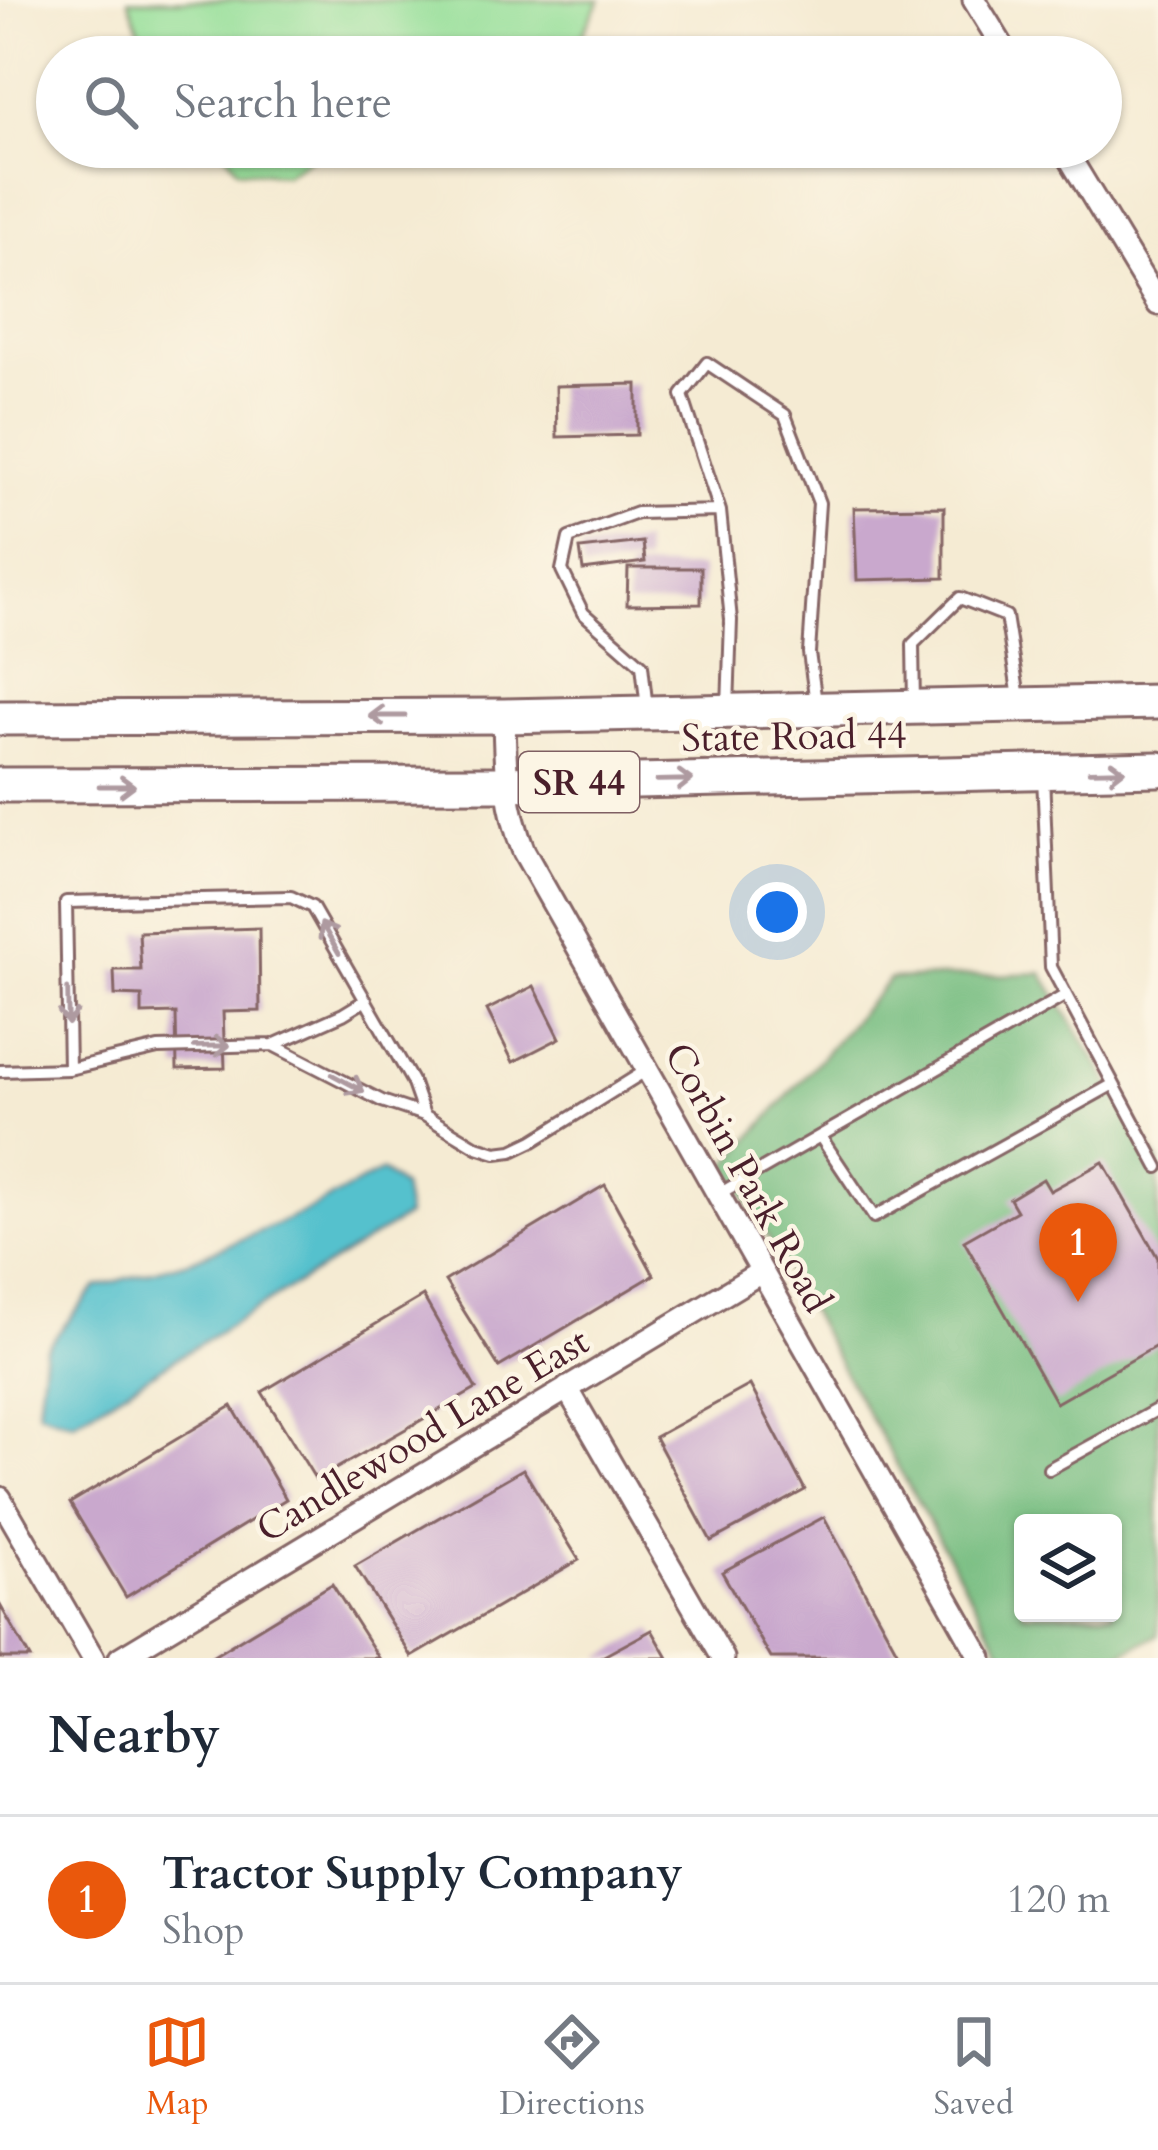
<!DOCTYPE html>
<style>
:root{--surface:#fff;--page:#f2f2f3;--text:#1f2937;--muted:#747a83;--line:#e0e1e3;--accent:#ea580c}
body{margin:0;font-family:Cardo,serif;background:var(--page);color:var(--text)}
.controls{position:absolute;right:36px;bottom:36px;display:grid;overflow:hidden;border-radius:12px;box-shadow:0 3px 9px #0004}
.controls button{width:108px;height:108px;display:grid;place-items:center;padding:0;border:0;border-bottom:3px solid var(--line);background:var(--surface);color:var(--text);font:60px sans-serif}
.you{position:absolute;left:777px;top:912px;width:42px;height:42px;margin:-30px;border:9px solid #fff;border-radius:50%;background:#1a73e8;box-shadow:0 0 0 18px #1a73e833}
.badge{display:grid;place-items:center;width:78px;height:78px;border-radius:50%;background:var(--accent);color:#fff;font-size:39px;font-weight:700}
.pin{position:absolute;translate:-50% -99px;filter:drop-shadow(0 3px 6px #0008)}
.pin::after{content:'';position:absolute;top:63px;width:42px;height:36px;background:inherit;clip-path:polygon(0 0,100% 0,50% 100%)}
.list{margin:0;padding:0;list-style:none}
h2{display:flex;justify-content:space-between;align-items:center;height:156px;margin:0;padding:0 48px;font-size:51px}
h2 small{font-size:39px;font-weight:400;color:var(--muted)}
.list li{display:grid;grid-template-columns:78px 1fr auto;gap:36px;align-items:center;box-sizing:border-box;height:168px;padding:0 48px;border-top:3px solid var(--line)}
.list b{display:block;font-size:45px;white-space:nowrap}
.list p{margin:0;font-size:39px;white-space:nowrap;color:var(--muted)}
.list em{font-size:39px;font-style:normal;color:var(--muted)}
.icon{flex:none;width:66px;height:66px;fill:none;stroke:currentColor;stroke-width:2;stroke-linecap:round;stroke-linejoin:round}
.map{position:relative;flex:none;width:1158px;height:1658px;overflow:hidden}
.search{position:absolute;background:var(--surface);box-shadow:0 3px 9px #0004;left:36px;right:36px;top:36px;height:132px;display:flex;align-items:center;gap:30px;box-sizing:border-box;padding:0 42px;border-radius:66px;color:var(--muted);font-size:45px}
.sheet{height:324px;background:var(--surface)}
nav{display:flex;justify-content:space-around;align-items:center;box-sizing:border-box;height:168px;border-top:3px solid var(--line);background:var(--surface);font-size:33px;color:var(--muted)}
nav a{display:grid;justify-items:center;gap:6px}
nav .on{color:var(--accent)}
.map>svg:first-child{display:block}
.green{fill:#96df9a;stroke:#707f62;stroke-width:3}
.forest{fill:#78be82;stroke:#616e56;stroke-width:3;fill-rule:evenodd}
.water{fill:#54c1cd;stroke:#4f707c;stroke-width:3}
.building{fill:#c9a8cd}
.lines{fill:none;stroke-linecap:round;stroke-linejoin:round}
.service-casing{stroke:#866666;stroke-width:16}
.minor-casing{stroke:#866666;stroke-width:27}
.primary-casing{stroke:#866666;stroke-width:39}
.service{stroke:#fff;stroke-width:10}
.minor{stroke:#fff;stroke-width:21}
.primary{stroke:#fff;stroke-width:33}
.oneway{stroke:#ae9aa0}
.labels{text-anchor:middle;stroke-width:9;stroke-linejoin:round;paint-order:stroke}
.shield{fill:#fcf5e5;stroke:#7f5f63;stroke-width:3}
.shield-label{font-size:36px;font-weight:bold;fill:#4a1f2b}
.street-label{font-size:39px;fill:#4a1f2b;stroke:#fcf5e5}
</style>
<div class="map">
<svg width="1158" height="1658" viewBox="0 0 1158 1658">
<rect width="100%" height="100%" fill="#fcf5e5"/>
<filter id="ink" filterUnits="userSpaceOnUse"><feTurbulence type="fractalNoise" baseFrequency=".00833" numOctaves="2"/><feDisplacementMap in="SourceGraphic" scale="24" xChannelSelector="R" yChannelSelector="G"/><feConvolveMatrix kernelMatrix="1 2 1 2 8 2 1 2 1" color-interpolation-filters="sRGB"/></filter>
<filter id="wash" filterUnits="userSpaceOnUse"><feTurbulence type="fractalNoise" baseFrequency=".004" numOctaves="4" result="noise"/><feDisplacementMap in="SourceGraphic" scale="48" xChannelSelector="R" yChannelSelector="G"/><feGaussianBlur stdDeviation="2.7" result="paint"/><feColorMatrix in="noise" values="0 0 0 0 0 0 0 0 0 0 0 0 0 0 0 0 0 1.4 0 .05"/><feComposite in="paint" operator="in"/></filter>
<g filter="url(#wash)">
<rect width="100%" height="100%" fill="#f5ebd3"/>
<path class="green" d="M128,0H600L582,35L543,57H150Z
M221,147H327L285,175L238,169Z"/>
<path class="forest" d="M1042,973L1158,1162V1635L1113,1658H1006L727,1165L890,979ZM1023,1523H1113V1613H1023Z"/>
<path class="water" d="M382,1171L402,1187L407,1216L73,1422L38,1411L45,1349L96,1287L192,1260L301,1214Z"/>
<g id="blocks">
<path class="building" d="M637,384V435L557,437L556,386Z
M944,507V578L857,580L854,508Z
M643,542L645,562L583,570L580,549Z
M628,568H701V604L627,605Z
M259,928L260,1011L223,1012L225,1068L177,1069L176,1013L142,1014V996L115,995L114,970H141L139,932Z
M534,986L560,1038L513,1062L487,1010Z
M1103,1162L1158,1258V1345L1056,1403L964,1241L1017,1211L1010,1199L1043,1179L1050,1191Z
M605,1185L654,1275L499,1367L445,1281Z
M423,1296L476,1389L316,1480L262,1392Z
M750,1385L805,1490L711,1541L655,1437Z
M232,1406L286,1499L126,1597L70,1503Z
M523,1469L579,1560L412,1657L355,1566Z
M824,1517L901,1658H771L722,1572Z
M332,1584L379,1658H210Z
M0,1605L30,1658H0Z
M652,1630L668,1658H600Z"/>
</g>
</g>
<g filter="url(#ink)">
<use href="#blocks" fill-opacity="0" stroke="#866666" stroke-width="3"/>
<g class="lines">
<g class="service-casing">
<path id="service" d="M914,704L913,644L960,598L1006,616L1019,698
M728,708L731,620L720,511L682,395L707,363L785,415L819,503L809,653L816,703
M647,709L642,665L583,613L562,570L569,538L637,513L720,511
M1043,775L1051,967L1158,1167
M273,1045L382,1101L424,1115L477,1147L496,1153L512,1151L533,1141L647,1070
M69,1069L66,902L291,897L312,907L412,1081L424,1115
M0,1071L69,1069L158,1048L273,1045L343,1014L366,1000
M820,1136L874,1217L1112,1085
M717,1195L1066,995
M1049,1469L1158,1409"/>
</g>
<g class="minor-casing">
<path id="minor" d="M974,0L1009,57
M1063,147L1158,304
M504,716C505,766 505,805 524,852L981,1658
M567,1388L723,1658
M0,1498L93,1658
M120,1658L761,1272"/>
</g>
<g class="primary-casing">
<path id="primary" d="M0,718L504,716L1158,702
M0,785L505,784L1158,769"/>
</g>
<use href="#service" class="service"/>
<use href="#minor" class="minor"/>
<use href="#primary" class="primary"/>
</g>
<defs><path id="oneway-shaft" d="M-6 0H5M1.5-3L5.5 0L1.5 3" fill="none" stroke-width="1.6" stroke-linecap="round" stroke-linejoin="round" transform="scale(3)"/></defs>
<g class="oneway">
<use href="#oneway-shaft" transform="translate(387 716) rotate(180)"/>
<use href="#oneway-shaft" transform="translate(1107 771) rotate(-1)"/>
<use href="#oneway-shaft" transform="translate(675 780) rotate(-1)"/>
<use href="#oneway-shaft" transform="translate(117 786)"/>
<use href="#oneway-shaft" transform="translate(330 938) rotate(-120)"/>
<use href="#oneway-shaft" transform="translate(68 1007) rotate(89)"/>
<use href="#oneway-shaft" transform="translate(212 1046) rotate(-1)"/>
<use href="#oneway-shaft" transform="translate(348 1083) rotate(28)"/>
</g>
</g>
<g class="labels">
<rect class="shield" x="519" y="752" width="120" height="60" rx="9"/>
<g class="shield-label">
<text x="579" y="795">SR 44</text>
</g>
<g class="street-label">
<text transform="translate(794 735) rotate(-1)" y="14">State Road 44</text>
<text transform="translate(749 1177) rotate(61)" y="14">Corbin Park Road</text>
<text transform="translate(422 1434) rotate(-31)" y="14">Candlewood Lane East</text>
</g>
</g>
</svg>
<div class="controls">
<button><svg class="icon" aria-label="layers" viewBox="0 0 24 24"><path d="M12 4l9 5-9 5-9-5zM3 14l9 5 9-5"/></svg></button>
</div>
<div class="you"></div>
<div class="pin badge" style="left:1078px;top:1302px">1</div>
<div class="search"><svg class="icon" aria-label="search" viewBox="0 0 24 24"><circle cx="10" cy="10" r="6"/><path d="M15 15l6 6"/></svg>Search here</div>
</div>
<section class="sheet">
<h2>Nearby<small></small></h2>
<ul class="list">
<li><span class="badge">1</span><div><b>Tractor Supply Company</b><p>Shop</p></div><em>120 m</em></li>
</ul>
</section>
<nav>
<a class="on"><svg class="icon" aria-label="map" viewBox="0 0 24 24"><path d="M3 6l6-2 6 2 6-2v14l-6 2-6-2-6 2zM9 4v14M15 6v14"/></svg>Map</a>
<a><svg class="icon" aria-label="directions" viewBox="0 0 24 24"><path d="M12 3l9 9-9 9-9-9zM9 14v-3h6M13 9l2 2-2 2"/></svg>Directions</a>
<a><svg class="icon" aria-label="saved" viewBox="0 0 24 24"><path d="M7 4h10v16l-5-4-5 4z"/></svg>Saved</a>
</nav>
